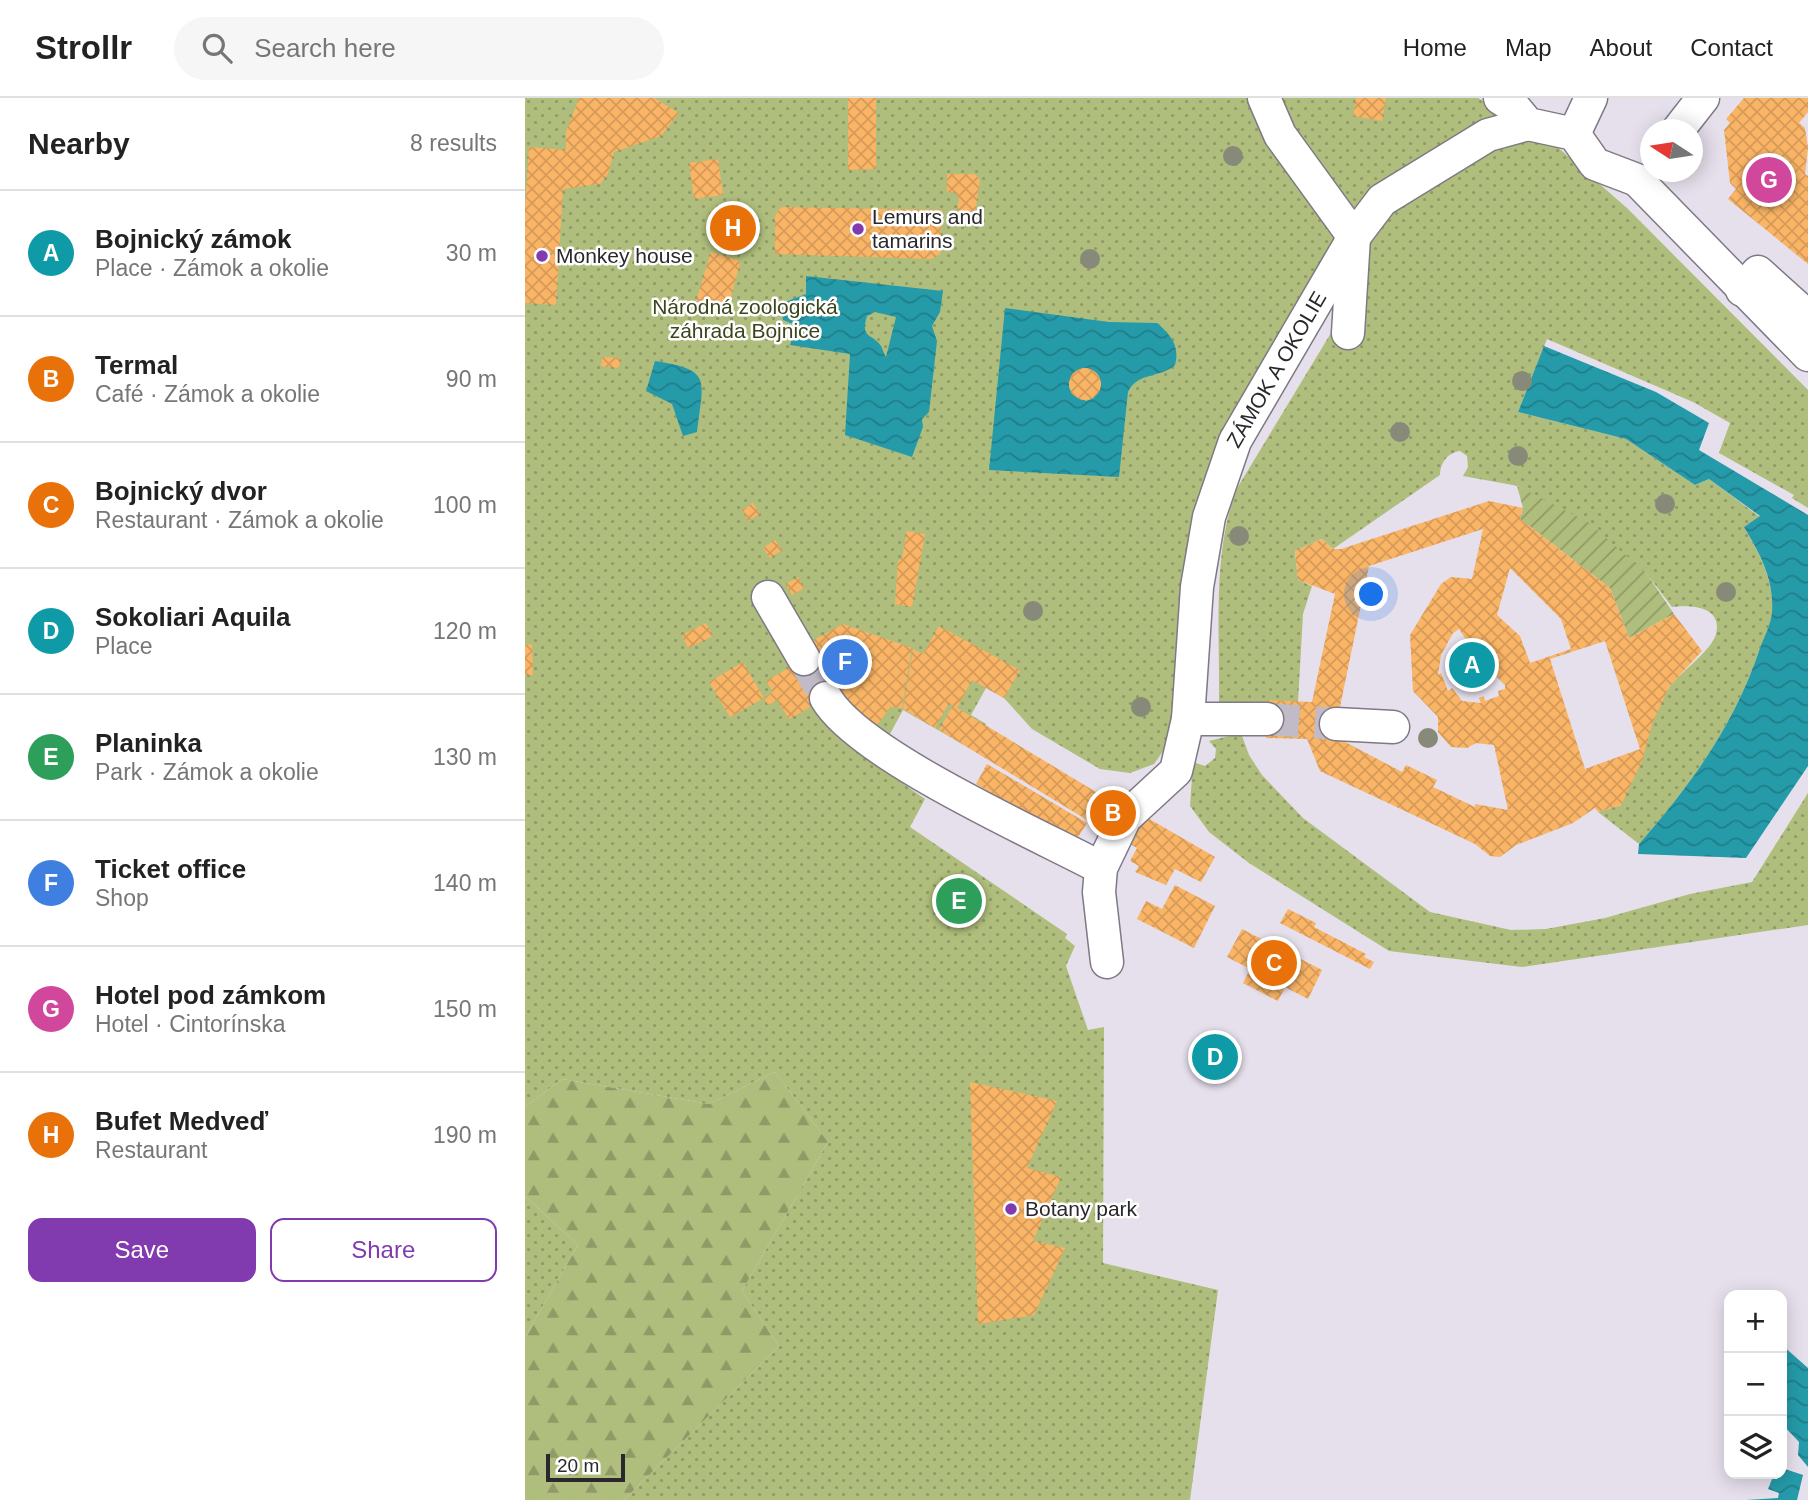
<!DOCTYPE html>
<meta charset="utf-8">
<style>
:root{--surface:#fff;--page:#f6f6f6;--text:#222;--muted:#767676;--line:#e0e0e0;--accent:#813bae}
body{margin:0;font-family:Helvetica,sans-serif;background:var(--page);color:var(--text)}
.controls{position:absolute;right:21px;bottom:21px;display:grid;overflow:hidden;border-radius:14px;box-shadow:0 4px 18px #0003}
.controls button{width:63px;height:63px;display:grid;place-items:center;padding:0;border:0;border-bottom:2px solid var(--line);background:var(--surface);color:var(--text);font:35px sans-serif}
.compass{position:absolute;left:1115px;top:21px;width:63px;height:63px;border-radius:50%;background:var(--surface);box-shadow:0 4px 18px #0003;rotate:282deg}
.scale{position:absolute;left:21px;bottom:18px;width:79px;box-sizing:border-box;padding-left:7px;border:4px solid #2a282c;border-top:0;font-size:19px;line-height:24px;white-space:nowrap;color:#2a282c;-webkit-text-stroke:5px #fff;paint-order:stroke}
.you{position:absolute;left:847px;top:497px;width:24px;height:24px;margin:-18px;border:5px solid #fff;border-radius:50%;background:#1a73e8;box-shadow:0 0 0 10px #1a73e833}
.badge{display:grid;place-items:center;width:46px;height:46px;border-radius:50%;background:var(--accent);color:#fff;font-size:23px;font-weight:700}
.pin{position:absolute;translate:-50% -50%;border:4px solid #fff;box-shadow:0 2px 7px #0006}
.list{margin:0;padding:0;list-style:none}
h2{display:flex;justify-content:space-between;align-items:center;height:91px;margin:0;padding:0 28px;font-size:30px}
h2 small{font-size:23px;font-weight:400;color:var(--muted)}
.list li{display:grid;grid-template-columns:46px 1fr auto;gap:21px;align-items:center;box-sizing:border-box;height:126px;padding:0 28px;border-top:2px solid var(--line)}
.list b{display:block;font-size:26px;white-space:nowrap}
.list p{margin:0;font-size:23px;white-space:nowrap;color:var(--muted)}
.list em{font-size:23px;font-style:normal;color:var(--muted)}
.actions{display:flex;gap:14px;padding:21px 28px}
.actions a{flex:1;padding:16px 0;border:2px solid var(--accent);border-radius:14px;text-align:center;font-size:24px;color:var(--accent)}
.actions .main{background:var(--accent);color:#fff}
.icon{flex:none;width:38px;height:38px;fill:none;stroke:currentColor;stroke-width:2;stroke-linecap:round;stroke-linejoin:round}
.map{position:relative;flex:none;width:1283px;height:1402px;overflow:hidden}
header{display:flex;align-items:center;gap:42px;box-sizing:border-box;height:98px;padding:0 35px;background:var(--surface);border-bottom:2px solid var(--line)}
header strong{font-size:33px}
nav{display:flex;gap:38px;margin-inline-start:auto;font-size:24px}
.search{width:490px;height:63px;background:var(--page);display:flex;align-items:center;gap:18px;box-sizing:border-box;padding:0 24px;border-radius:38px;color:var(--muted);font-size:26px}
main{display:flex}
aside{flex:1;background:var(--surface)}
.map>svg:first-child{display:block}
.grass{fill:url(#grass-dots)}
.forest{fill:url(#forest-firs)}
.garden{fill:url(#garden-furrows)}
.water{fill:url(#water-waves);fill-rule:evenodd}
.building{fill:url(#building-cross-hatch);fill-rule:evenodd}
.lines{fill:none;stroke-linecap:round;stroke-linejoin:round}
.minor-tunnel{stroke:#c0bbc6;stroke-width:32;stroke-dasharray:32 16;stroke-linecap:butt}
.minor-casing{stroke:#7e7984;stroke-width:35}
.minor{stroke:#fff;stroke-width:32}
.tree{fill:#888a79}
.poi-dot{fill:#813bae;stroke:#fff;stroke-width:2.5}
.labels{text-anchor:middle;stroke-width:5;stroke-linejoin:round;paint-order:stroke}
.poi-label{font-size:21px;fill:#2a282c;stroke:#fff;text-anchor:start}
.park-label{font-size:21px;fill:#3c441b;stroke:#fff}
.street-label{font-size:21px;fill:#2a282c;stroke:#fff}
</style>
<header>
<strong>Strollr</strong>
<div class="search"><svg class="icon" aria-label="search" viewBox="0 0 24 24"><circle cx="10" cy="10" r="6"/><path d="M15 15l6 6"/></svg>Search here</div>
<nav><a>Home</a><a>Map</a><a>About</a><a>Contact</a></nav>
</header>
<main>
<aside>
<h2>Nearby<small>8 results</small></h2>
<ul class="list">
<li><span class="badge" style="background:#0f9aa8">A</span><div><b>Bojnický zámok</b><p>Place · Zámok a okolie</p></div><em>30 m</em></li>
<li><span class="badge" style="background:#e8710a">B</span><div><b>Termal</b><p>Café · Zámok a okolie</p></div><em>90 m</em></li>
<li><span class="badge" style="background:#e8710a">C</span><div><b>Bojnický dvor</b><p>Restaurant · Zámok a okolie</p></div><em>100 m</em></li>
<li><span class="badge" style="background:#0f9aa8">D</span><div><b>Sokoliari Aquila</b><p>Place</p></div><em>120 m</em></li>
<li><span class="badge" style="background:#2e9e5b">E</span><div><b>Planinka</b><p>Park · Zámok a okolie</p></div><em>130 m</em></li>
<li><span class="badge" style="background:#3f7fe0">F</span><div><b>Ticket office</b><p>Shop</p></div><em>140 m</em></li>
<li><span class="badge" style="background:#d1479c">G</span><div><b>Hotel pod zámkom</b><p>Hotel · Cintorínska</p></div><em>150 m</em></li>
<li><span class="badge" style="background:#e8710a">H</span><div><b>Bufet Medveď</b><p>Restaurant</p></div><em>190 m</em></li>
</ul>
<div class="actions"><a class="main">Save</a><a>Share</a></div>
</aside>
<div class="map">
<svg width="1283" height="1402" viewBox="0 0 1283 1402">
<defs>
<pattern id="grass-dots" width="8" height="8" patternUnits="userSpaceOnUse" patternTransform="scale(1.75)"><rect width="8" height="8" fill="#afbe7c"/><path d="M2 2h.1M6 6h.1" fill="none" stroke="#8f9a66" stroke-width="1.8" stroke-linecap="round"/></pattern>
<pattern id="forest-firs" width="22" height="20" patternUnits="userSpaceOnUse" patternTransform="scale(1.75)"><rect width="22" height="20" fill="#afbe7c"/><path d="M5 1l3.5 6h-7zM16 11l3.5 6h-7z" fill="#8f9a66"/></pattern>
<pattern id="garden-furrows" width="10" height="10" patternUnits="userSpaceOnUse" patternTransform="scale(1.75)"><rect width="10" height="10" fill="#afbe7c"/><path d="M-1 1l2-2M0 10L10 0M9 11l2-2" fill="none" stroke="#8f9a66"/></pattern>
<pattern id="water-waves" width="16" height="10" patternUnits="userSpaceOnUse" patternTransform="scale(1.75)"><rect width="16" height="10" fill="#259ba9"/><path d="M0 5q4-4 8 0t8 0" fill="none" stroke="#207e8a"/></pattern>
<pattern id="building-cross-hatch" width="8" height="8" patternUnits="userSpaceOnUse" patternTransform="scale(1.75)"><rect width="8" height="8" fill="#f9b465"/><path d="M0 0l8 8M0 8l8-8" fill="none" stroke="#d69b58"/></pattern>
</defs>
<rect width="100%" height="100%" fill="#e6e0ec"/>
<path class="grass" d="M0,0H953L1029,46L1103,111L1283,292V410L1267,400L1269,397L1194,355L1205,325L1168,304L1022,241L993,314L1101,341L1170,387L1184,381L1235,419L1219,429C1235,456 1249,482 1247,515C1246,526 1239,540 1235,550C1209,628 1167,685 1114,746L1073,714L1096,707C1110,669 1121,621 1145,588C1156,574 1187,552 1191,536C1198,507 1164,507 1147,509L1122,476L993,388L938,378L943,369L942,358L935,353C922,355 915,365 915,377L808,451L797,441L770,453L773,482L787,488L778,516L773,604L742,615L694,605C695,535 687,458 711,392L806,235H829L845,142L696,349L650,636L629,666L605,675L575,671L507,631L479,600L461,590L446,617L461,626L446,651L378,612L349,665L400,701L385,729L542,836L540,840L550,848L541,868L563,932L579,929L578,1165L693,1192L665,1402H99L254,1248L217,1193L303,1044L250,974L184,1006L37,981L0,1009Z
M716,635L724,657L737,677L778,720L905,814L986,832L1021,831L1080,820L1165,796L1227,784L1283,695V827L997,869L864,853L724,765L684,734L665,708L668,664L680,668L690,660L691,651L684,643Z
M0,1098L53,1147L0,1239Z"/>
<path class="forest" d="M250,974L303,1044L217,1193L254,1248L99,1402H0V1239L53,1147L0,1098V1009L37,981L184,1006Z"/>
<path class="garden" d="M992,388L1063,424L1122,476L1149,516L1104,540L1085,490L995,421L998,410Z"/>
<path class="water" d="M281,178L418,193L415,214L407,228L412,243L404,314L397,321L398,329L387,359L320,337L325,256L265,247L271,227L258,222L255,206L281,196ZM350,214L371,219L361,259C359,256 358,252 356,248C347,235 335,241 342,218Z
M480,210L584,224L632,225C646,237 655,248 650,267C636,280 612,274 603,294L594,379L464,372ZM559,270L567,272L576,285L569,300L561,303L547,296L544,288L551,273Z
M1019,248L1131,294L1184,325L1174,352L1283,417V668L1221,760L1113,756L1114,746C1167,685 1209,628 1235,550C1239,539 1246,526 1247,514C1249,481 1235,456 1219,429L1235,418L1184,381L1170,387L1101,341L993,314Z
M130,263C188,272 178,281 172,334L158,338L147,306L121,293Z
M1257,1247L1283,1270V1369L1273,1357L1274,1344L1257,1326Z
M1257,1370L1278,1377L1272,1402H1221L1253,1400L1254,1395L1243,1391L1249,1376H1257Z"/>
<path class="building" d="M54,0H129L154,15L136,38L89,54L83,76L75,86L38,91L31,207L0,205V110L4,49L41,52V34Z
M323,0H351V71L323,72Z
M831,0H861L857,23L828,18Z
M1219,0H1283V14L1274,25L1280,30L1283,50L1280,76L1283,78V166L1203,101L1211,91L1205,85L1199,32L1205,25L1201,21Z
M193,61L198,97L169,101L164,65Z
M422,76H450L455,82L450,115L432,112L434,100L429,94H422Z
M256,109L417,112L415,156L406,161L250,156V118Z
M186,154L213,162L215,166L203,209L198,211L171,203Z
M77,259L95,260L94,270L76,268Z
M544 286a16 16 0 1 1 32 0a16 16 0 1 1-32 0Z
M964,403L998,410L995,421L1085,490L1104,540L1149,516L1177,553L1144,589L1127,626L1117,663L1096,707L1073,714L1070,710L1048,725L991,747L975,759L965,758L950,746L795,673L782,641L741,640L742,602L787,604L810,496L773,482L770,453L797,441L808,451H816ZM958,431L947,481L926,479L916,486L885,537L888,593L913,619V634L926,649L942,650L951,645L969,647L983,712L950,706V709L908,689L912,682L881,667L877,674L809,638L844,468ZM985,470L1036,521L1046,551L1005,565L995,538L972,517ZM934,531L946,549L948,548L963,565L960,567L980,587V591L973,593L974,598L960,603L959,598L954,600L956,605L937,603L927,590L923,593L916,575L913,577L916,557L928,535ZM1080,543L1115,651L1060,671L1025,561Z
M228,405L235,416L223,423L217,412Z
M382,433L400,436L387,509L370,506L373,463L377,460Z
M250,442L257,452L245,460L238,450Z
M273,479L279,490L267,497L261,486Z
M181,525L188,538L163,550L157,537Z
M318,526L387,550L377,610L365,609L351,629L308,596L264,621L252,602L243,607L239,600L205,619L184,584L218,564L239,600L248,594L241,583L286,557L280,547Z
M414,528L495,572L479,600L447,582L432,610L576,697L562,722L414,632L428,607L424,605L410,630L378,611L388,551L398,556Z
M7,546L8,577H0V547Z
M462,666L562,725L550,744L451,686Z
M621,719L690,759L676,784L650,771L641,787L610,774L614,768L605,763L612,750L605,746Z
M650,787L690,808L669,850L612,821L621,803L637,811Z
M763,811L791,825L789,829L841,856L839,859L849,864L845,871L755,825Z
M717,831L797,872L783,901L760,889L753,903L718,885L725,871L702,859Z
M445,984L532,1003L502,1070L536,1079L508,1143L540,1150L509,1217L453,1226Z"/>
<g class="lines">
<path class="minor-tunnel" d="M279,561L301,600
M742,621L811,626"/>
<g class="minor-casing">
<g id="minor">
<path d="M739,0L755,37L829,139L823,235"/>
<path d="M975,0L988,8L1003,26L1049,36L1070,66L1112,82L1283,257"/>
<path d="M1153,32L1178,0"/>
<path d="M1049,36L1066,0"/>
<path d="M1217,192L1233,174L1283,219"/>
<path d="M243,499L279,561"/>
<path d="M301,600C334,657 512,736 576,770"/>
<path d="M663,621H742"/>
<path d="M811,626L868,629"/>
<path id="s1" d="M582,864L574,794L576,770L600,720L651,673L663,621L672,489L684,419L710,343L829,139L857,102L963,37L1003,26"/>
</g>
</g>
<use href="#minor" class="minor"/>
</g>
<g class="tree">
<circle cx="708" cy="58" r="10"/>
<circle cx="565" cy="161" r="10"/>
<circle cx="997" cy="283" r="10"/>
<circle cx="875" cy="334" r="10"/>
<circle cx="993" cy="358" r="10"/>
<circle cx="1140" cy="406" r="10"/>
<circle cx="714" cy="438" r="10"/>
<circle cx="1201" cy="494" r="10"/>
<circle cx="508" cy="513" r="10"/>
<circle cx="616" cy="609" r="10"/>
<circle cx="903" cy="640" r="10"/>
</g>
<g class="poi-dot">
<circle cx="333" cy="131" r="7"/>
<circle cx="17" cy="158" r="7"/>
<circle cx="486" cy="1111" r="7"/>
</g>
<g class="labels">
<g class="poi-label">
<text x="347" y="126">Lemurs and<tspan x="347" dy="24">tamarins</tspan></text>
<text x="31" y="165">Monkey house</text>
<text x="500" y="1118">Botany park</text>
</g>
<g class="park-label">
<text x="220" y="216">Národná zoologická<tspan x="220" dy="24">záhrada Bojnice</tspan></text>
</g>
<g class="street-label">
<text dy="7" stroke="none"><textPath href="#s1" startOffset="639">ZÁMOK A OKOLIE</textPath></text>
</g>
</g>
</svg>
<div class="controls">
<button>+</button>
<button>−</button>
<button><svg class="icon" aria-label="layers" viewBox="0 0 24 24"><path d="M12 4l9 5-9 5-9-5zM3 14l9 5 9-5"/></svg></button>
</div>
<svg class="compass" viewBox="-18 -18 36 36"><path d="M0-13l5 13h-10z" fill="#e53935"/><path d="M0 13l5-13h-10z" fill="#767676"/></svg>
<div class="scale">20 m</div>
<div class="you"></div>
<div class="pin badge" style="left:947px;top:567px;background:#0f9aa8">A</div>
<div class="pin badge" style="left:588px;top:715px;background:#e8710a">B</div>
<div class="pin badge" style="left:749px;top:865px;background:#e8710a">C</div>
<div class="pin badge" style="left:690px;top:959px;background:#0f9aa8">D</div>
<div class="pin badge" style="left:434px;top:803px;background:#2e9e5b">E</div>
<div class="pin badge" style="left:320px;top:564px;background:#3f7fe0">F</div>
<div class="pin badge" style="left:1244px;top:82px;background:#d1479c">G</div>
<div class="pin badge" style="left:208px;top:130px;background:#e8710a">H</div>
</div>
</main>
